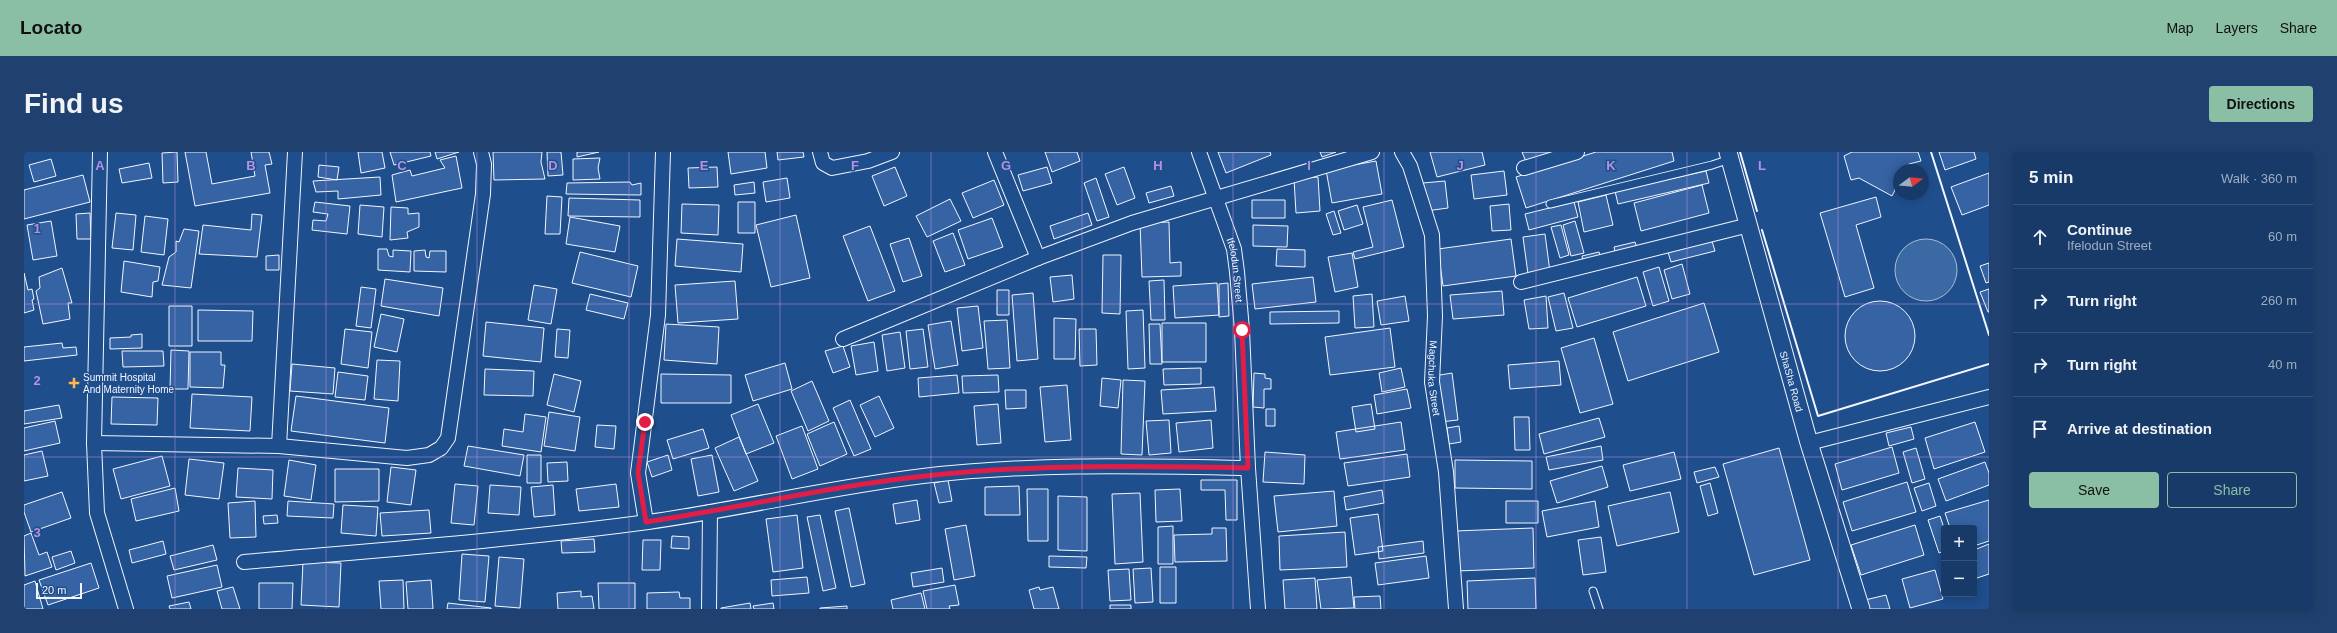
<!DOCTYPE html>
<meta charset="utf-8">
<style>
:root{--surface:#173a69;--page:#20416f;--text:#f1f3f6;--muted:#9eadc0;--line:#36547d;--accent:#8abfa5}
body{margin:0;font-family:Arial,sans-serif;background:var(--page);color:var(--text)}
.controls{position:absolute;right:12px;bottom:12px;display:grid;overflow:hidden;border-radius:4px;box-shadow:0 2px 10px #0003}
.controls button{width:36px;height:36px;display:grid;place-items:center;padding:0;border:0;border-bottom:1px solid var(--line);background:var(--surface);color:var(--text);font:20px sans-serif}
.compass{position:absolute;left:1869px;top:12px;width:36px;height:36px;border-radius:50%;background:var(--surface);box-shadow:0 2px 10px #0003;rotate:74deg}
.scale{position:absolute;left:12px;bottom:10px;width:46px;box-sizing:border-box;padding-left:4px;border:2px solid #f2f6ff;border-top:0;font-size:11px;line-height:14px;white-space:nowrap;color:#f2f6ff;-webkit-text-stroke:3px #1f4e8c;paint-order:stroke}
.stop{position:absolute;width:12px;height:12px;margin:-9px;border:3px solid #e11d48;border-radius:50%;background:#fff}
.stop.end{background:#e11d48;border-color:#fff;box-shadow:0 1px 4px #0008}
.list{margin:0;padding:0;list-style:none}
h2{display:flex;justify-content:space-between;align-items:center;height:52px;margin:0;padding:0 16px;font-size:17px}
h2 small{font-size:13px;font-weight:400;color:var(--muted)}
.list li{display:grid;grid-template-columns:26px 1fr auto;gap:12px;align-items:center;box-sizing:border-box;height:64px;padding:0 16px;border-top:1px solid var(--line)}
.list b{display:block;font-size:15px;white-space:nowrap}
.list p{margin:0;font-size:13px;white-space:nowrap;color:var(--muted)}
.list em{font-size:13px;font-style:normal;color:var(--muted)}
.actions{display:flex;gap:8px;padding:12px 16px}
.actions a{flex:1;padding:9px 0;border:1px solid var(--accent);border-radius:4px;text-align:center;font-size:14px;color:var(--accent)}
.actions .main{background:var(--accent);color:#111}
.icon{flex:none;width:22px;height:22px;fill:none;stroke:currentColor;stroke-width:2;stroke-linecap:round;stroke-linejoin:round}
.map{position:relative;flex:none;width:1965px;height:457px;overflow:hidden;border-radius:4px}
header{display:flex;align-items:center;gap:24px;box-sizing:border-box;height:56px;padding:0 20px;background:var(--accent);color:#111}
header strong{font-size:19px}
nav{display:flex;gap:22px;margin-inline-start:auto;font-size:14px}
.intro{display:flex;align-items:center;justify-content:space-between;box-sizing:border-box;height:96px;padding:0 24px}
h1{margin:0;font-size:28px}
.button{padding:10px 18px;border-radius:4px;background:var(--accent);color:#111;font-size:14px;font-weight:700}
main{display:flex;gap:24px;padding:0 24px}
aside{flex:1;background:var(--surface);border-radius:4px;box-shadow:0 2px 10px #0003}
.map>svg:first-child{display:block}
.water{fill:#3b69a3;stroke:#a8bbd7}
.building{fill:#3563a3;stroke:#f2f6ff}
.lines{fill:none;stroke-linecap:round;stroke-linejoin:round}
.service-casing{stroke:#f2f6ff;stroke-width:9}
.minor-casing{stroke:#f2f6ff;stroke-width:16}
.tertiary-casing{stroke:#f2f6ff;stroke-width:19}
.service{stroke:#1f4e8c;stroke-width:7}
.minor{stroke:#1f4e8c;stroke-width:14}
.tertiary{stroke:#1f4e8c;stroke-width:17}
.wall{stroke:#f2f6ff;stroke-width:2}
.route{stroke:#e11d48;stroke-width:5}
.grid{fill:none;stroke:#b691df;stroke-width:1;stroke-opacity:0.55}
.poi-dot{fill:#ffb74d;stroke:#1f4e8c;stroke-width:1.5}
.labels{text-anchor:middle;stroke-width:3;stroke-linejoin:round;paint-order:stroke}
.street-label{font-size:10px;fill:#f2f6ff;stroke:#1f4e8c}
.poi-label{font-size:10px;fill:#f2f6ff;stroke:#1f4e8c;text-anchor:start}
.grid-label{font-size:13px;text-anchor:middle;font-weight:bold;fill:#b691df;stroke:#1f4e8c;stroke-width:3;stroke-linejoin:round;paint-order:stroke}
</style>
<header>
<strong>Locato</strong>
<nav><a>Map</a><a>Layers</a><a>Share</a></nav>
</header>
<div class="intro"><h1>Find us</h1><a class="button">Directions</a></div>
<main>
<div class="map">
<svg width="1965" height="457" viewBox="0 0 1965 457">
<rect width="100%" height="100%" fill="#1f4e8c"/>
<path class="water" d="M1871 118a31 31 0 1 1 62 0a31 31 0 1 1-62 0Z"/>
<path class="building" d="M153,0L154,30L139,31L138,1Z
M161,0H182L188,32L231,24L227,0H245L248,12L241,13L246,41L171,54Z
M334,0H358L361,16L337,21Z
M366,0H406L407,4L370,13Z
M411,0H435L413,7Z
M469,0H518L517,10L521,27L470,28Z
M523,0H537L539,23L524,24Z
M553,0H575L553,5Z
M704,0H741L743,16L707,22Z
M753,0H779L780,5L754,8Z
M1021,0H1053L1056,9L1028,20Z
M1194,0H1246L1247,3L1202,21Z
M1296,0H1312L1298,5Z
M1406,0H1458L1461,13L1413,25Z
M1498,0H1538L1503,12Z
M1572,0H1648L1650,9L1502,56L1492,25Z
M1828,0H1894L1897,9L1885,12L1882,18H1875V30L1868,44L1835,26L1827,28L1820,4Z
M1915,0H1950L1952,7L1921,18Z
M432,4L438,36L372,50L368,23L386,18L388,24L421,16L416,8Z
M576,6L574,16L576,27L549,28V7Z
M27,7L32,24L10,30L5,13Z
M1352,9L1358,42L1308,51L1302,18Z
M125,11L128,26L98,31L95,17Z
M295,13L315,15L313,28L294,25Z
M693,15L694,35L665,36L664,16Z
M871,15L883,44L860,54L848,24Z
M1023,15L1028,31L999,39L994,23Z
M1100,15L1111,46L1093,53L1081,22Z
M1480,19L1483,43L1450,47L1447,23Z
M1682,19L1685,31L1594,52L1591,39Z
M1965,21V53L1938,63L1927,35Z
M59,23L66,50L0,67V38Z
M356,25L357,43L314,47V39L292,40L289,29Z
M1294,25L1296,59L1272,61L1270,27Z
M763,26L766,46L742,50L739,30Z
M1072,26L1085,65L1073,69L1060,31Z
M970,28L980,53L949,66L938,41Z
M1421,29L1424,56L1402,59L1399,31Z
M606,30L608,33L617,31V43L542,42L543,31Z
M730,30L731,41L711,43L710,33Z
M1678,33L1685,61L1617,79L1610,51Z
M1147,34L1150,44L1125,51L1122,41Z
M1582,43L1589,73L1560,80L1554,50Z
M523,44L538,45L536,82H521Z
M1852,45L1857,65L1832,73L1850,136L1821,145L1796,61Z
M545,46L616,48V65L544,64Z
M926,47L937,69L903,85L892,64Z
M1228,48H1261V66H1228Z
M1368,48L1380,95L1331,107L1329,100L1349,95L1339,55Z
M291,50L326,54L323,82L288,78L289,68L302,69L304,62L289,60Z
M714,50H731V81H714Z
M1550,50L1554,65L1505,78L1501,62Z
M658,52L695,53L694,83L657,81Z
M1485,52L1487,78L1468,79L1466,54Z
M336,53L360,55L358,85L334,82Z
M1333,53L1339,72L1320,78L1314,59Z
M367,55L384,56V62L395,61V75L383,80L384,86L366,88Z
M1310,59L1317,81L1309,83L1302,62Z
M66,61L67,87H53L52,62Z
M92,61L112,63L109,98L88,96Z
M1064,61L1068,73L1030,87L1026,74Z
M228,62L238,63L233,105L175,102L179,73L227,78Z
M772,63L786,126L747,135L732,73Z
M121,64L144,67L140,103L117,100Z
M546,65L596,74L591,100L542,92Z
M968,66L979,95L944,107L934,78Z
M27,69L33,104L9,108L3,73Z
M1551,69L1560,101L1547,104L1539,73Z
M1145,70L1146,111L1157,110V124L1118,125L1116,71Z
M1229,73L1264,74L1263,95L1229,94Z
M1537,73L1545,103L1536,106L1527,75Z
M846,74L871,139L844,149L819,84Z
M160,77L175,79L167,136L138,133L145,105L152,100V89L155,90Z
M929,81L941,113L921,120L909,89Z
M1521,82L1526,120L1504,122L1499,85Z
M885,86L898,124L879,130L866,92Z
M1687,86L1691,99L1647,110L1643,97Z
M653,87L719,92L717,120L651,114Z
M1487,87L1492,124L1419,134L1414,97Z
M1611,90L1614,99L1592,104L1590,95Z
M354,97H363L365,104L369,105V98L387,99L386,120L354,118Z
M1253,97L1281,98V115L1252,114Z
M401,98L402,105L405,106L406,99H422V120L390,119V99Z
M556,100L614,114L607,145L548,131Z
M1575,100L1578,109L1560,114L1558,104Z
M1328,101L1334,135L1311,140L1304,105Z
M255,103V118H242V104Z
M1079,103H1097L1096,162L1078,161Z
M100,109L136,115L134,129L129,130L128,145L97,140Z
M1965,111V130L1962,131L1956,114Z
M1658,112L1666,142L1648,147L1640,118Z
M1635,115L1645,149L1629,154L1619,120Z
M38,116L48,151H44L46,167L19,172L12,139L16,136L15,125Z
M0,121L4,138L8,137L10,147L8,148L10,158L0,161Z
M1048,123L1050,147L1029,150L1026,125Z
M1289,125L1292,150L1231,157L1228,132Z
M1613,125L1622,154L1553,175L1544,146Z
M361,127L419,136L415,164L357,154Z
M1140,128L1141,168H1127L1125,129Z
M711,129L714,167L654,171L651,133Z
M1193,131L1195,163L1151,166L1149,134Z
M1204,131L1205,164L1195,165V132Z
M510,133L533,137L527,172L504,168Z
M337,135L352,137L347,176L332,174Z
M1965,137V160H1964L1956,140Z
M973,138H985V163H973Z
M1478,139L1480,163L1429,167L1426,143Z
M1009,141L1014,207L993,209L988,143Z
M1540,141L1549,176L1532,179L1524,145Z
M566,142L604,151L600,167L562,158Z
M1348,142L1350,175L1331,176L1329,144Z
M1381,144L1385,169L1357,173L1353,149Z
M1522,144L1524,176L1505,177L1500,148Z
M1821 184a35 35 0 1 1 70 0a35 35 0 1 1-70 0Z
M1680,151L1695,200L1604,229L1589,180Z
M145,154H168V194H145Z
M954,154L959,196L938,199L933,156Z
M174,158L229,159L228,189H174Z
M1119,158L1121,216L1104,217L1102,159Z
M1315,159V171L1246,172V160Z
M357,162L380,167L373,200L350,195Z
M1030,166L1052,167L1051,207H1030Z
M983,168L986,216L964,217L960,169Z
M927,169L934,213L911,217L904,173Z
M462,170L520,176L517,210L459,204Z
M1138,171H1182V210H1138Z
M642,172L695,175L693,212L640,208Z
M1125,172H1136L1138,212H1126Z
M1366,176L1371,215L1306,223L1301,185Z
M321,177L348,180L344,216L317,212Z
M533,177L546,178L544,206L531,205Z
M899,177L904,215L886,217L882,179Z
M1055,177H1072L1073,213L1056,214Z
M876,180L881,216L863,219L858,183Z
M118,182V196L86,197V186L107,185V183Z
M1570,186L1589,252L1556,261L1537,196Z
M850,190L854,219L832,223L827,194Z
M38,191L39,196L52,195L53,203L0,209V195Z
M819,194L826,215L809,221L801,199Z
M147,198L165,199L164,237H146Z
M98,199H139L140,214L99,215Z
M166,200H197V213H201L199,236L166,235Z
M353,208L376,209L374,249L350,247Z
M1535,209L1537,233L1486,237L1484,213Z
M761,211L768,237L729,249L721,223Z
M268,212L311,216L309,242L266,239Z
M1177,216V232L1140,233L1139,217Z
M1377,216L1381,235L1358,240L1355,221Z
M461,217L510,219L509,244L460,243Z
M314,220L344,224L341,248L311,245Z
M1230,221L1241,222V226L1247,227V237H1240V256L1229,255Z
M1428,221L1434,268L1416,270L1410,224Z
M530,222L557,229L550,260L523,253Z
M637,222L707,223V251H637Z
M933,223L935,241L895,245L894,226Z
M974,223L975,240L939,241L938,224Z
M1078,226L1097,228L1094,256L1076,254Z
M1099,228L1121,229L1118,303L1097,302Z
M788,229L805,269L784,279L767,239Z
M1043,233L1047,288L1021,290L1016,235Z
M1190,235L1192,259L1139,262L1137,238Z
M1383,237L1387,256L1353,262L1350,243Z
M981,238H1002V256L982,257Z
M168,242L228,245L226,279L166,276Z
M272,244L365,256L361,291L267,279Z
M855,244L870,276L851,285L836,253Z
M88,245L134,246L133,273L87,272Z
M826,248L847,297L830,304L809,256Z
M734,252L750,291L722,302L707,263Z
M974,252L977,291L953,293L950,254Z
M1347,252L1351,277L1332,280L1328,255Z
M35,253L38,266L0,272V259Z
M1242,257H1251V274H1242Z
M525,260L556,265L551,299L520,294Z
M501,262L522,265L517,300L478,294L480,277L499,280Z
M1490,265H1505L1506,298H1491Z
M1575,266L1581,285L1520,302L1515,282Z
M1145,268L1147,301L1125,303L1122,269Z
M1187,268L1189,296L1155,300L1152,271Z
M31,269L36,291L0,299V276Z
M810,270L823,302L796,314L783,282Z
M1377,270L1381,298L1316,307L1312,280Z
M1951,270L1961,300L1910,317L1901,286Z
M573,273L592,274L590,297L571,295Z
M778,274L794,317L768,327L752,284Z
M1435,274L1437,290L1425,292L1423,276Z
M1887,275L1890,287L1865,294L1862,281Z
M679,277L685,296L649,307L643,288Z
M715,285L734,329L710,339L691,296Z
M444,294L500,303L496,324L440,314Z
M1577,294L1579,308L1525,318L1522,305Z
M1868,295L1875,321L1818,338L1811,312Z
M1755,296L1786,408L1730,423L1699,312Z
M1892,296L1901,327L1888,331L1879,300Z
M18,299L24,324L0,329V303Z
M1241,300L1281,303L1280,332L1239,330Z
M1650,300L1657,327L1606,339L1599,313Z
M1383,302L1386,325L1324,334L1320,311Z
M503,303H517V331H503Z
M644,303L648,318L628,325L623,310Z
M688,303L695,340L674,344L667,307Z
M138,304L146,334L97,347L89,317Z
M165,307L200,311L195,347L161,343Z
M265,308L292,313L287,348L260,344Z
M1431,308L1508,309V337L1431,336Z
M543,310L544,329L524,330L523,311Z
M1961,310L1965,321V333L1922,349L1914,327Z
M1578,314L1584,335L1533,351L1526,329Z
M367,315L392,318L387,353L363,350Z
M1691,315L1695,325L1673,331L1670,320Z
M214,316L249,318L248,347L212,345Z
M311,317H355V349L311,350Z
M924,328L928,349L915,351L910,331Z
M1177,328H1213V368H1202L1201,338H1177Z
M1883,330L1892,360L1828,379L1819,350Z
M1686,331L1694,361L1684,364L1676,334Z
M1905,331L1912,354L1898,359L1890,336Z
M431,332L454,334L450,373L427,371Z
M592,332L595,355L555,359L552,337Z
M466,333L497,335L495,363L464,361Z
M529,333L531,363L510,365L507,335Z
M995,334L996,363H961V335Z
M151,336L155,359L112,369L107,347Z
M1003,337H1024V389H1004Z
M1156,337L1158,369L1132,370L1131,338Z
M1358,338L1360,351L1322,358L1320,345Z
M1310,339L1313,374L1254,380L1250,344Z
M38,340L47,366L7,380L0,360V353Z
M1646,340L1655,380L1593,394L1584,354Z
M1116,341L1119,410L1091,412L1088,342Z
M1034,344L1063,345V399L1034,398Z
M893,348L896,368L872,372L869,352Z
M1965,348V389L1950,394V376H1926L1921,361Z
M231,349L232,385L206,386L204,351Z
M264,349L310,352L309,366L263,364Z
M1482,349H1514V371H1482Z
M1571,349L1575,375L1523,385L1518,359Z
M319,353L354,355L352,384L317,381Z
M825,356L841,432L827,435L811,359Z
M405,358L407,381L358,384L356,361Z
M1354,362L1359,399L1331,403L1326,366Z
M253,363L254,371L240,372L239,364Z
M773,363L779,416L749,420L742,367Z
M796,363L812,436L799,439L783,365Z
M1916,364L1920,376V399L1915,401L1904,368Z
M942,373L951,424L930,428L921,377Z
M1891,373L1900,403L1837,423L1827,393Z
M1149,374V412H1134V375Z
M1188,376H1202L1203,409L1151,410L1150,383L1188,382Z
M1509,376L1510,416L1433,419L1431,379Z
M1321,380L1323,415L1256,418L1255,384Z
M7,381L15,403L23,400L28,415L1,424L0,384Z
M648,384L665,385V397L647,396Z
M1577,385L1582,420L1559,423L1554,388Z
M570,387L571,400L538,401L537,389Z
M619,388H637L636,418H618Z
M139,389L142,402L108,411L105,398Z
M1399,389L1400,401L1355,407L1354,395Z
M1965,392V422L1950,427V398Z
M189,393L193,408L150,418L146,404Z
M47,399L51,411L32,418L28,405Z
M438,402L465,404L461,450L435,448Z
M1025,404L1063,405L1062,416L1025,415Z
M1402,404L1405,426L1354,433L1351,411Z
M475,405L500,407L496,456L471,454Z
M279,410L317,411L315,455L277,453Z
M67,411L75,436L24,453L15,428Z
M193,413L198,435L148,446L143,424Z
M1136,415H1152V451H1136Z
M918,416L920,430L889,435L887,421Z
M1127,416L1129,450L1111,451L1109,417Z
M1105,417L1107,448L1086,449L1084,418Z
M1911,418L1919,447L1886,456L1878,427Z
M783,425L785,441L748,444L747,428Z
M1327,425L1330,456L1297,457L1293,428Z
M1291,426L1293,457H1261L1259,428Z
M1511,426L1512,457H1444L1443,429Z
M379,428L380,457H357L355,429Z
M407,428L409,457H384L382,430Z
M11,429L19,457H0V433Z
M235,431H269L268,457H235Z
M574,431H611V457H575Z
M931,433L935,453L925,454L926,457H903L899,439Z
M209,435L216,457H198L193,439Z
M1015,435L1016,438L1029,435L1035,457H1010L1005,438Z
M557,439V445L568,444L570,457H534L533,441Z
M655,440L656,446H666V457H623V441Z
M897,441L901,457H869L867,448Z
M1862,443L1866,457H1843L1841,448Z
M1356,444L1357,457H1331L1330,445Z
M165,450L167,457H146L145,454Z
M424,451L467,456V457H423Z
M726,451L727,457H697V456Z
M749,451L750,457H730L729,454Z
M1086,453H1107V457H1086Z
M823,454V457H796V456Z"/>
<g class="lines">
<g class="service-casing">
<path id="service" d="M1526,52L1688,13L1706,7
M1569,439L1575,457"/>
</g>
<g class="minor-casing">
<g id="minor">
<path d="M76,0L70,291L73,361L102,457"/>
<path d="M796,0L799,11L808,16L844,9L868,0"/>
<path d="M971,0L1014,106"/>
<path id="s1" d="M1175,0L1210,97L1213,120L1218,178L1224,316L1234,457"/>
<path id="s2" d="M1378,0L1386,14L1408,83L1411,164L1408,230L1422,320L1432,457"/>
<path d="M1500,16L1553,0"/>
<path d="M1497,130L1725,73"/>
<path d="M819,187L1014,106L1108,71L1348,0"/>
<path d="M70,291L255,294L383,306L405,303L417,296L424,286L459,42L460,12L457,0"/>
<path d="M1785,291L1965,245"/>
<path d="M255,294L271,0"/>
<path d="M622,370L614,321L634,163L639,0"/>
<path d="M220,410C355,398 490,388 624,370C716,357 807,335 899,324C1007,311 1116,314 1224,316"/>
<path d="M685,457L686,360"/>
</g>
</g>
<g class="tertiary-casing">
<g id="tertiary">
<path id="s3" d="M1704,0L1785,291L1837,457"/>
</g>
</g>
<use href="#service" class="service"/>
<use href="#minor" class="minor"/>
<use href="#tertiary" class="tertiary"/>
<path class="wall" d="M1716,0L1733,59
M1907,0L1965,183
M1738,78L1794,264L1965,212"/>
</g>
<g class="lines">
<path class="route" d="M621,270L614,321L622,370C715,356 807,334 901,324C1009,312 1116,314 1224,316L1218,178"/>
</g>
<path class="grid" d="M151,0V457M302,0V457M453,0V457M605,0V457M756,0V457M907,0V457M1058,0V457M1209,0V457M1360,0V457M1512,0V457M1663,0V457M1814,0V457M0,152H1965M0,305H1965"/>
<path class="poi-dot" d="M48 225h4v4h4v4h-4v4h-4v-4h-4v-4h4z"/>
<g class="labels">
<g class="street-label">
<text dy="4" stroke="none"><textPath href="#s1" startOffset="124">Ifelodun Street</textPath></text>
<text dy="4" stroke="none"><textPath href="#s2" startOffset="232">Magchuka Street</textPath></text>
<text dy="4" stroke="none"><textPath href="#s3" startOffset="238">ShaSha Road</textPath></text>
</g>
<g class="poi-label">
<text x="59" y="229">Summit Hospital<tspan x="59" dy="12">And Maternity Home</tspan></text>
</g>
</g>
<g class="grid-label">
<text x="76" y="18">A</text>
<text x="227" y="18">B</text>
<text x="378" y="18">C</text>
<text x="529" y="18">D</text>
<text x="680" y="18">E</text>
<text x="831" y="18">F</text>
<text x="982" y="18">G</text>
<text x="1134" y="18">H</text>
<text x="1285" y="18">I</text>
<text x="1436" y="18">J</text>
<text x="1587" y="18">K</text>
<text x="1738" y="18">L</text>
<text x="13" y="81">1</text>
<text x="13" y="233">2</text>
<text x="13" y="385">3</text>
</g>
</svg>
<div class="controls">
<button>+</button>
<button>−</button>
</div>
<svg class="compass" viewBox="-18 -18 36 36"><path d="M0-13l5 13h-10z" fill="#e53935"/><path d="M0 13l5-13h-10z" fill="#9eadc0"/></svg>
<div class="scale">20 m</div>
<div class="stop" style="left:1218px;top:178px"></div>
<div class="stop end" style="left:621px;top:270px"></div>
</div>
<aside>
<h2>5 min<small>Walk · 360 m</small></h2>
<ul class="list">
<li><svg class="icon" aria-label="ahead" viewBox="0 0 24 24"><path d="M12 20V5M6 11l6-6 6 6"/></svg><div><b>Continue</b><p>Ifelodun Street</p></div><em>60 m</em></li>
<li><svg class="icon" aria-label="right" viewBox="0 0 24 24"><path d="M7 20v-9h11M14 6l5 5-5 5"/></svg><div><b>Turn right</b></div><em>260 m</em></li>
<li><svg class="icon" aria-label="right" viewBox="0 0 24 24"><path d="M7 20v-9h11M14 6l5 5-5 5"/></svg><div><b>Turn right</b></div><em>40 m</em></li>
<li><svg class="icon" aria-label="arrive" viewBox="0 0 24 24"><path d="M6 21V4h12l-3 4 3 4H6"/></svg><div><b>Arrive at destination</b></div></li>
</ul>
<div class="actions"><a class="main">Save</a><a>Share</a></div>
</aside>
</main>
